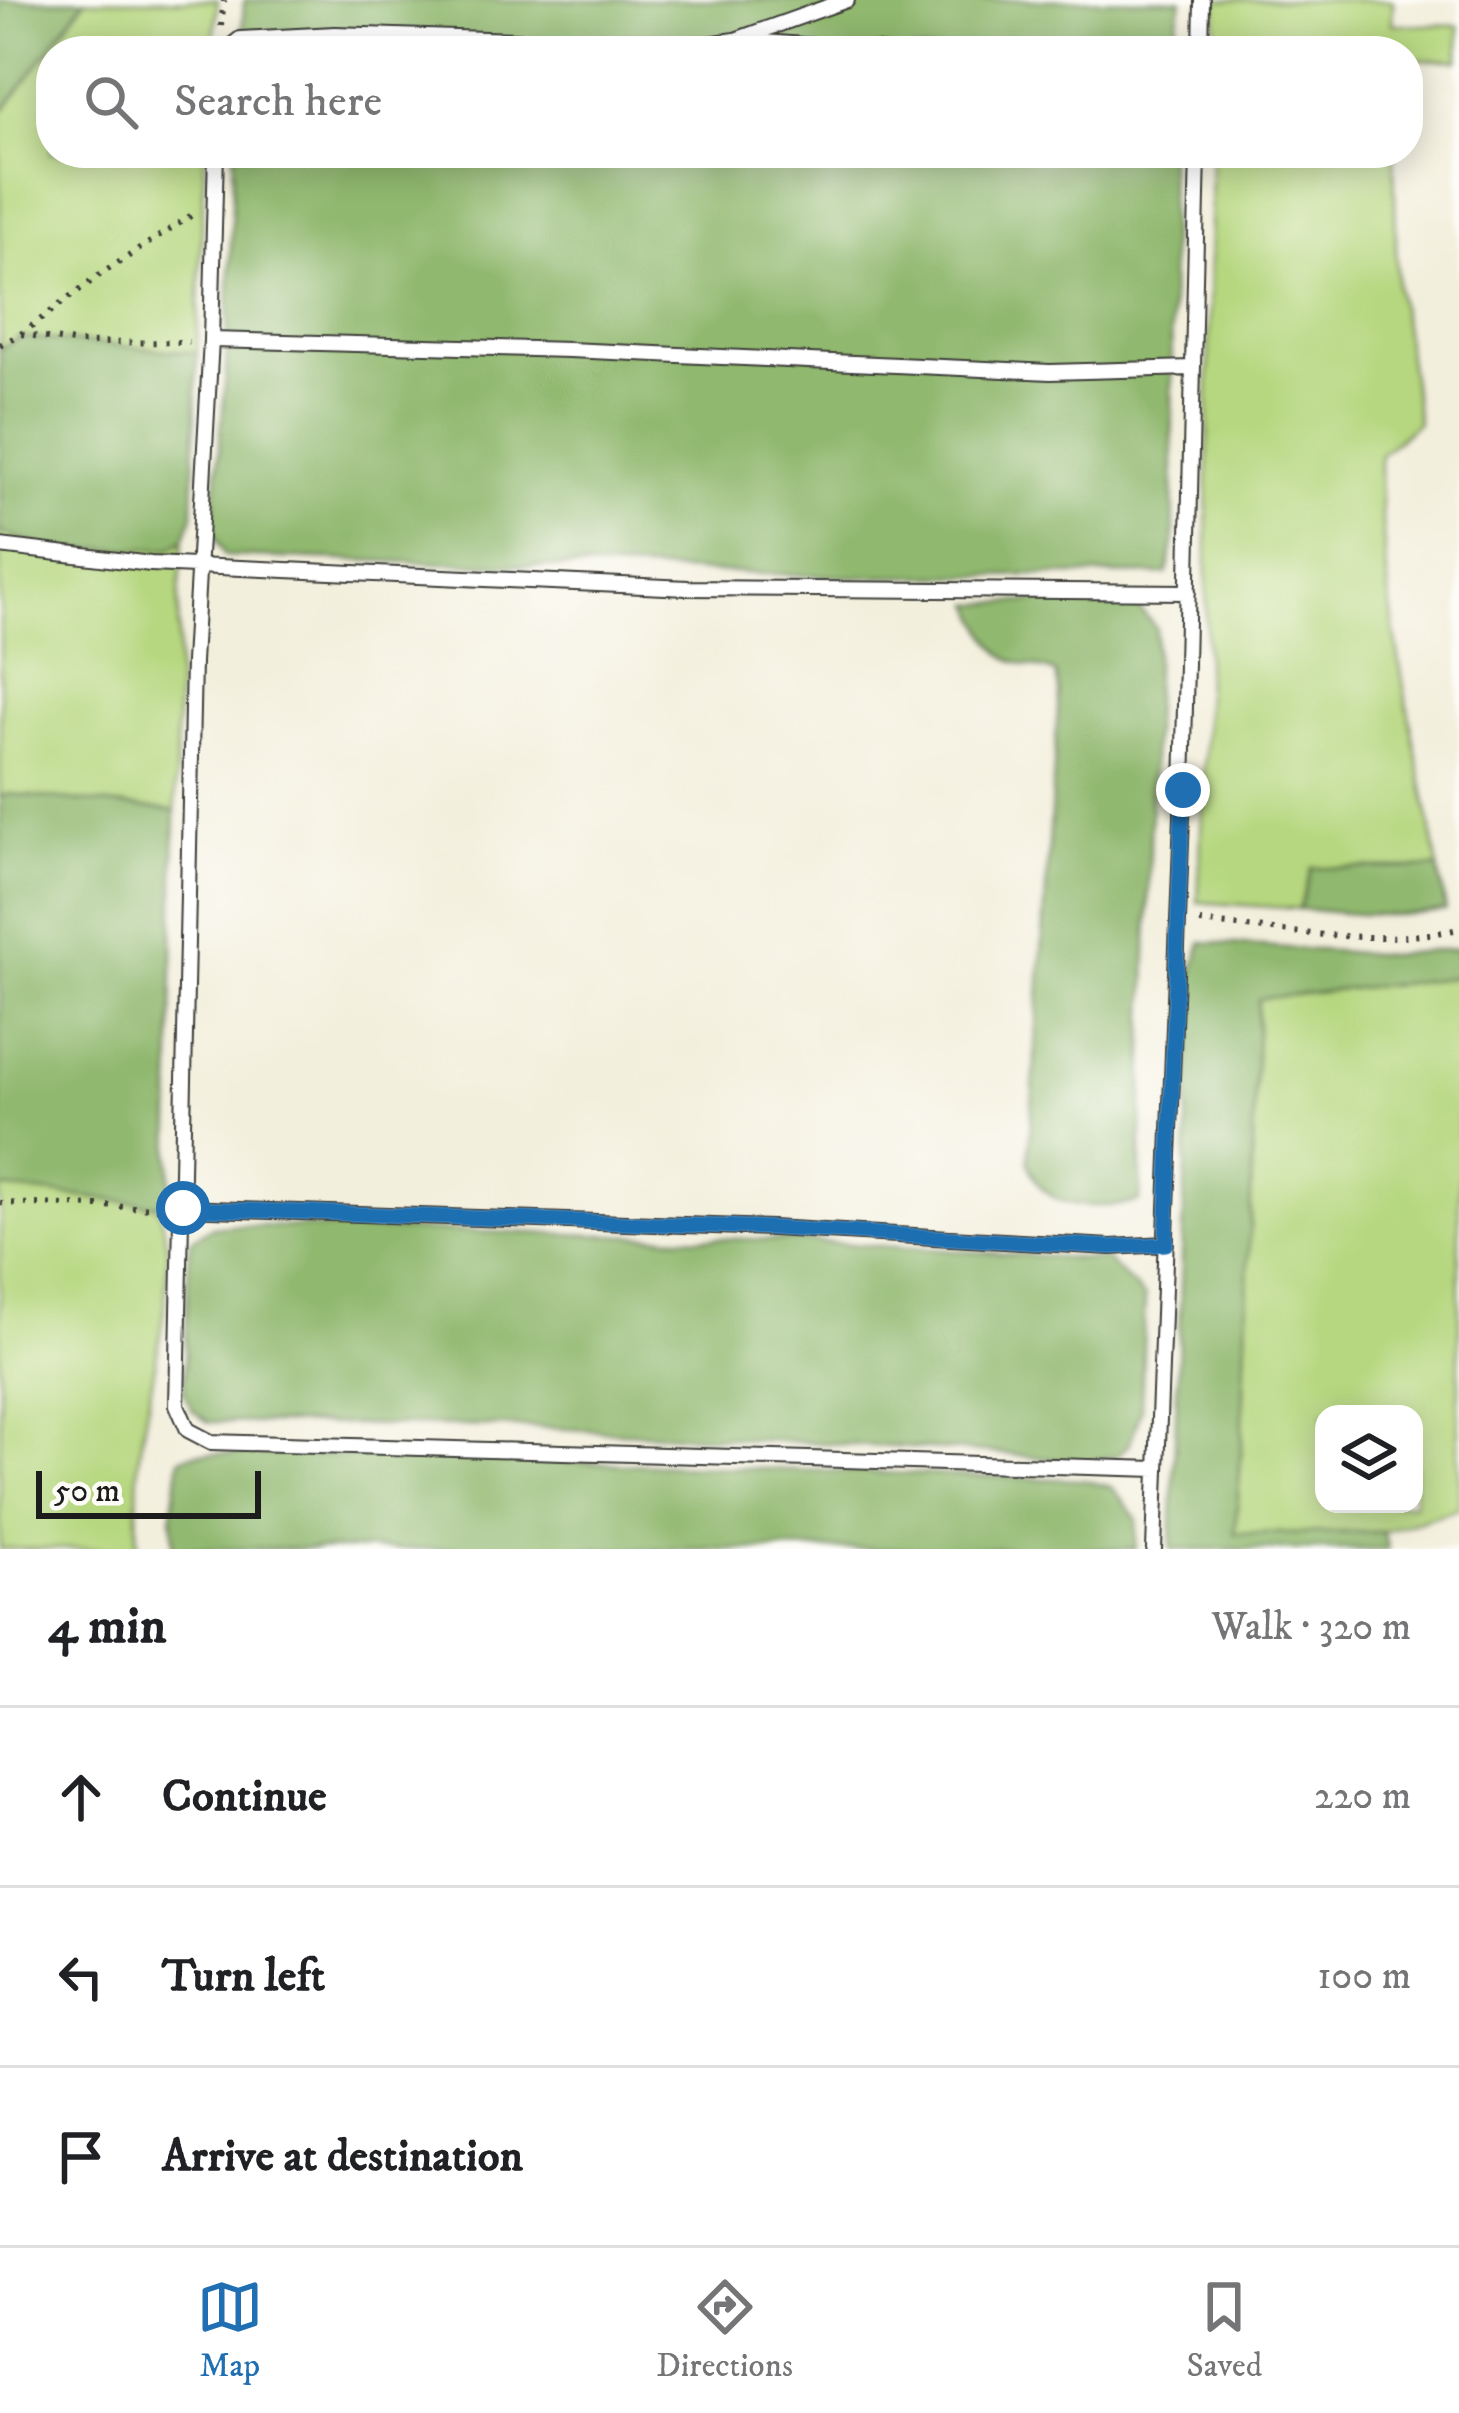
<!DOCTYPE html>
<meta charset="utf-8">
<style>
:root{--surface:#fff;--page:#f6f6f6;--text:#202124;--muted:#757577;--line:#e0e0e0;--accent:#1f6fb2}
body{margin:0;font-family:"IM FELL DW Pica",serif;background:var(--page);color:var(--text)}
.controls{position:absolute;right:36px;bottom:36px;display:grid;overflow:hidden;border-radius:24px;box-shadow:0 6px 30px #0003}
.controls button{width:108px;height:108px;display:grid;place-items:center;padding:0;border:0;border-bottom:3px solid var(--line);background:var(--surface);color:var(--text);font:60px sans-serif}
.scale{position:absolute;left:36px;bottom:30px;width:225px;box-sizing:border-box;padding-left:12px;border:6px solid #1c1c1c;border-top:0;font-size:33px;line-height:42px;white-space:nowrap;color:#1c1c1c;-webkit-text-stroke:9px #fdfcf7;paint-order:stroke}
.stop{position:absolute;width:36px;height:36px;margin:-27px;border:9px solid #1f6fb2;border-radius:50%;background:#fff}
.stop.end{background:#1f6fb2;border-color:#fff;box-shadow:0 3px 12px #0008}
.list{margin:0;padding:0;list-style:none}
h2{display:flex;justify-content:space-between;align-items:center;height:156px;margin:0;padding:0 48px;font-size:51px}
h2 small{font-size:39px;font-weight:400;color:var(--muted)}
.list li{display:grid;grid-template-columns:78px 1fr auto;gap:36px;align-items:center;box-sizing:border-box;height:180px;padding:0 48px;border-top:3px solid var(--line)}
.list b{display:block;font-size:45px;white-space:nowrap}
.list em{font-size:39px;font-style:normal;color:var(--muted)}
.icon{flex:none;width:66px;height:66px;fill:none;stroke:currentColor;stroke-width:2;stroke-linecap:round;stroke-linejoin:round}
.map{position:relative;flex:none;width:1459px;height:1549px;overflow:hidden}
.search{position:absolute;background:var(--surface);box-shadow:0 6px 30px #0003;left:36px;right:36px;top:36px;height:132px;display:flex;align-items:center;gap:30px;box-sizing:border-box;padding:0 42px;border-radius:48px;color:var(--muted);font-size:45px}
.sheet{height:696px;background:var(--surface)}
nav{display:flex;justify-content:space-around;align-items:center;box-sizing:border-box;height:168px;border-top:3px solid var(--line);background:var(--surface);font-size:33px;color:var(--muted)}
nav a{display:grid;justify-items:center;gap:6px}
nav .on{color:var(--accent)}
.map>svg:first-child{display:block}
.green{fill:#b6d77f;stroke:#697a4e;stroke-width:3;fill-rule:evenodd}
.forest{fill:#90b86e;stroke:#566a45;stroke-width:3}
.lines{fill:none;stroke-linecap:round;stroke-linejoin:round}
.lane-casing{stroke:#3c3c39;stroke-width:18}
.path{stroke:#3c3c39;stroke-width:6;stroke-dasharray:3 9;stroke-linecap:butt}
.lane{stroke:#fff;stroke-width:14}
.route{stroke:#1f6fb2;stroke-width:15}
</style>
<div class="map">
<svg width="1459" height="1549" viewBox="0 0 1459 1549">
<rect width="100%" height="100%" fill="#fdfcf7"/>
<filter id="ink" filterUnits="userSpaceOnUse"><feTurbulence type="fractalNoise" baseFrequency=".00833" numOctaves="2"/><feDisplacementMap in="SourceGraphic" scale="24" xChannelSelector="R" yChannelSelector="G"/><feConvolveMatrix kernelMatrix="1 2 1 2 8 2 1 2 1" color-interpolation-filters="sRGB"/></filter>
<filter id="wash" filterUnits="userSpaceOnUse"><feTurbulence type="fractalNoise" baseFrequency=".004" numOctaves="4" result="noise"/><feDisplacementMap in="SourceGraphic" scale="48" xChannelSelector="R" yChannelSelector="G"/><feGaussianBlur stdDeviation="2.7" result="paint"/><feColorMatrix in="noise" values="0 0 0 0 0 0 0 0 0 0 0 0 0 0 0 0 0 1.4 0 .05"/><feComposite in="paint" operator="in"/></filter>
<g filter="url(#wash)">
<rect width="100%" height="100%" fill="#f3efdd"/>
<path class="green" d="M85,0H218L213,51H51V153H205L197,353L20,337L0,349V110L6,108Z
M1217,0H1393L1392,24L1459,26V60H1408V51H1215Z
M1211,153H1394L1397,286L1418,422L1380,455C1379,595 1414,731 1438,868H1312L1299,909L1198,902L1205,741Z
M0,532L55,550L171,548L184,539L179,594L175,811L10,794L0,797Z
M1459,977V1509L1383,1532L1235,1534L1242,1443L1258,998ZM1324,1414H1414V1504H1324Z
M0,1188L156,1205C186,1261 147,1389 139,1455C136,1486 138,1518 137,1549H0Z"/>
<path class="forest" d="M0,0H85L6,108L0,110Z
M244,0H1182L1172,51H241Z
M234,153H1169L1174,540L1167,574L858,577L225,556L212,530L226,374Z
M20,337L197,353L193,516L184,539L171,548L55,550L0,532V349Z
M1115,597L1139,608L1156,628L1140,1201C1119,1208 1071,1209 1051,1196C1040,1189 1033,1175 1028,1163L1059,692L1056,673C1041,666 1019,666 1006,657C990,646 981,622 973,604Z
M10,794L175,811L170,1193L156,1205L0,1188V797Z
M1312,868H1438L1446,910C1396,919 1350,914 1299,909Z
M1202,942L1390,955L1459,948V977L1258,999L1242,1443L1235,1533L1383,1532L1388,1549H1171L1193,971Z
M230,1225L786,1240L1107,1260L1145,1297L1141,1410L1130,1443L1117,1456L1081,1462L985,1452L531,1427L208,1422L193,1411L184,1393L189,1251L193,1238L212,1227Z
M195,1453L458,1458L1083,1480L1112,1487L1137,1518L1136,1549H174L172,1515L180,1459Z"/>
</g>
<g filter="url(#ink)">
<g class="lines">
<g class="lane-casing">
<path id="lane" d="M740,40L880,51
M225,51L240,39L335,34L695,46L735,40L847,0
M1201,51L1202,0
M216,153L211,340L193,662L177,1405L188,1430L211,1442L1157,1469
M211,340L569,350L1050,372L1193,368
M0,546L151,564L688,588L1188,592
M183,1208L772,1228L1111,1247L1166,1244
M1154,1549L1183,790L1198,153"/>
</g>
<path class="path" d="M221,26L224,0
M21,334L101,274L195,213
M0,345L21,334L80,343L189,342
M1200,922C1284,930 1376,947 1459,929
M0,1203L162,1208"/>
<use href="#lane" class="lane"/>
</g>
</g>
<g class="lines" filter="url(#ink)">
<path class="route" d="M183,1208L772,1228L1111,1247L1166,1244L1183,790"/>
</g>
</svg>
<div class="controls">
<button><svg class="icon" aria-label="layers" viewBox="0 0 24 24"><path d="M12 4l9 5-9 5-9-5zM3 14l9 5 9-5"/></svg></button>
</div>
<div class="scale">50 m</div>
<div class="stop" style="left:183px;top:1208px"></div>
<div class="stop end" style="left:1183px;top:790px"></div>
<div class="search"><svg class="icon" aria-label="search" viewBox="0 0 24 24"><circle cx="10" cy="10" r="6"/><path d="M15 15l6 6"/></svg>Search here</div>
</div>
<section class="sheet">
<h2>4 min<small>Walk · 320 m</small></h2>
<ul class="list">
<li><svg class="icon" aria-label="ahead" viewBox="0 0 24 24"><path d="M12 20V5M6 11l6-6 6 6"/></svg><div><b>Continue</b></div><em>220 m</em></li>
<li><svg class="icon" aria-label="left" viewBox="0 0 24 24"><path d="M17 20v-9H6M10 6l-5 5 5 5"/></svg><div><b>Turn left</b></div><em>100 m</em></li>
<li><svg class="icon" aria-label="arrive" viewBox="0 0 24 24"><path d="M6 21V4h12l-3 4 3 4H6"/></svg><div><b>Arrive at destination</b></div></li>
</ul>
</section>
<nav>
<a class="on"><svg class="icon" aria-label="map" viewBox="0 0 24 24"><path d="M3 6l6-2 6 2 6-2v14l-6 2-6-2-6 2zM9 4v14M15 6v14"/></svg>Map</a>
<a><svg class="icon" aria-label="directions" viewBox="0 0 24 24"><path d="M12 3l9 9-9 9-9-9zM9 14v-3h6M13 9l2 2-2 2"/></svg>Directions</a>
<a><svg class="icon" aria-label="saved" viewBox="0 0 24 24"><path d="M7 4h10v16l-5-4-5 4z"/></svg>Saved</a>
</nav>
